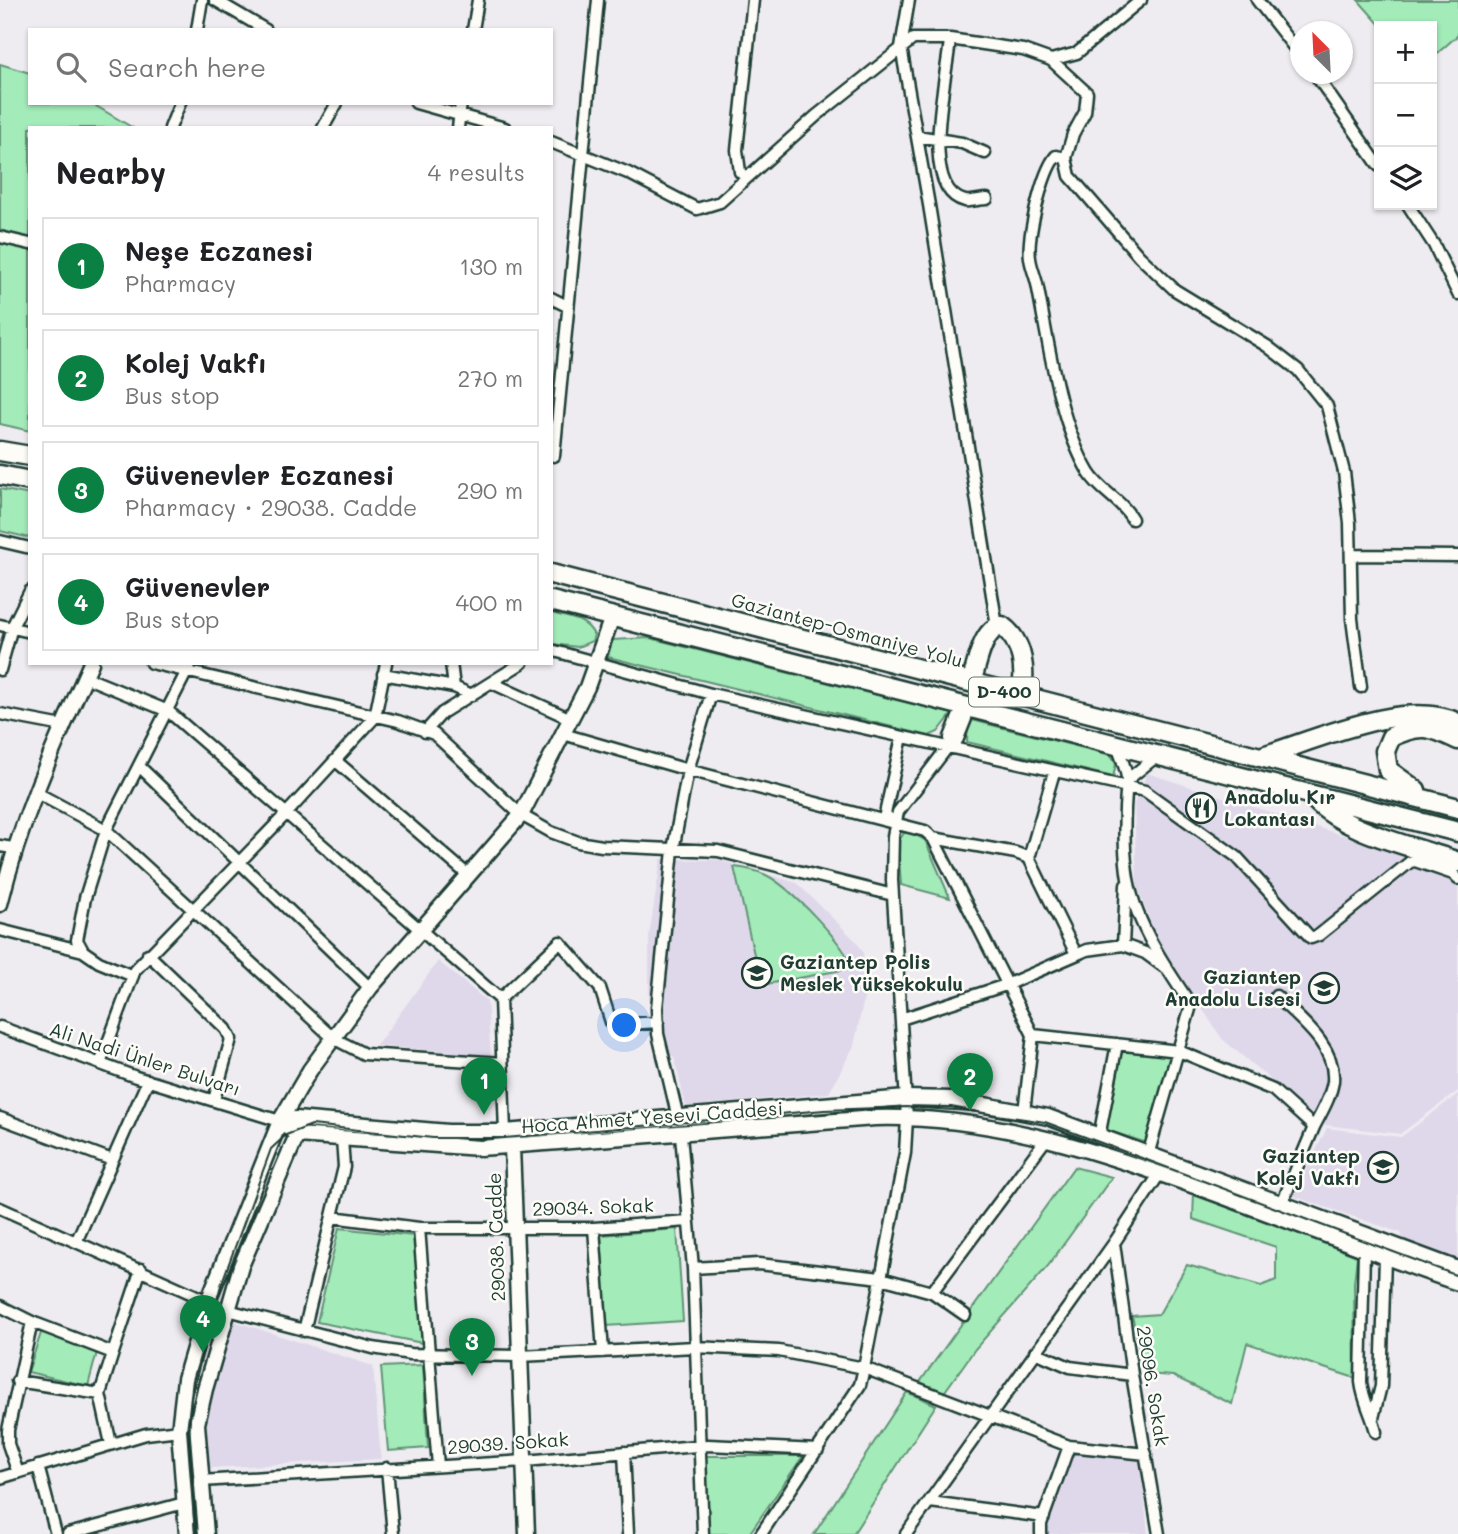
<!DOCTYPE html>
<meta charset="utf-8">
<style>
:root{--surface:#fff;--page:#f2f2f2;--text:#202124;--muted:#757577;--line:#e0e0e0;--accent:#0b8043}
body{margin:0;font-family:Mali,sans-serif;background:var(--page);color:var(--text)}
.controls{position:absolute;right:21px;top:21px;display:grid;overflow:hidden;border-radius:0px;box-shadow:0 2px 5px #0004}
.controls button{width:63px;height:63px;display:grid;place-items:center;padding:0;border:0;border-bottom:2px solid var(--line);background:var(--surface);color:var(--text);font:35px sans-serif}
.compass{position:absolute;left:1290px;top:21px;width:63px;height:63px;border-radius:50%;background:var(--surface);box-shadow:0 2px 5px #0004;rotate:336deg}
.you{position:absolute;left:625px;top:1026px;width:24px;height:24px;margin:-18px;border:5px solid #fff;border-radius:50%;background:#1a73e8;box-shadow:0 0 0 10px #1a73e833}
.badge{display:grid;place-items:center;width:46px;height:46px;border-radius:50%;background:var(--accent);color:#fff;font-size:23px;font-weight:700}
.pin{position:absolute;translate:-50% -58px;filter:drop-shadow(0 2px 4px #0008)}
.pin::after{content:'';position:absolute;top:37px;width:24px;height:21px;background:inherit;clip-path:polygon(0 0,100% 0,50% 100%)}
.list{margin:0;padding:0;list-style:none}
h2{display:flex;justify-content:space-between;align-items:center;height:91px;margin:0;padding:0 28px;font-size:30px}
h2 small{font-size:23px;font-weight:400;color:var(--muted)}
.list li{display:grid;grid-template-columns:46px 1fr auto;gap:21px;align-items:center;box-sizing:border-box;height:98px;margin:0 14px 14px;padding:0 14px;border:2px solid var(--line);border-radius:0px}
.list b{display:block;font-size:26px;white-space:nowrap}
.list p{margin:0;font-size:23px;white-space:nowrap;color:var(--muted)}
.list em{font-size:23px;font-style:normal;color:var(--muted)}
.icon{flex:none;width:38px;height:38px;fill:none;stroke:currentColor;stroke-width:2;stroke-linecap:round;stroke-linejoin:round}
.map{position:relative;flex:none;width:1458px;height:1534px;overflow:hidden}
.search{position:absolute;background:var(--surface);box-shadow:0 2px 5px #0004;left:28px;top:28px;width:525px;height:77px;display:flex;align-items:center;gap:18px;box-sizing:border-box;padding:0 24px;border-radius:0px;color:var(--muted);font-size:26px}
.panel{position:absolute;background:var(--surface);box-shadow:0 2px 5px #0004;left:28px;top:126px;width:525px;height:539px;border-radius:0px}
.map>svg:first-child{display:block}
.built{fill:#dfd8ea}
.green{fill:#a3ebb9;stroke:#619476;stroke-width:2}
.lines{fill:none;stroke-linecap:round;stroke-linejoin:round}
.street-casing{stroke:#1f3d34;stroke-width:15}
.secondary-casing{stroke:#1f3d34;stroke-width:19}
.highway-casing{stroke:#1f3d34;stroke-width:23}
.street{stroke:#fdfcf7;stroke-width:10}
.secondary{stroke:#fdfcf7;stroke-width:14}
.highway{stroke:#fdfcf7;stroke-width:18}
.tram{stroke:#1f3d34;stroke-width:2}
.labels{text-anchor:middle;stroke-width:5;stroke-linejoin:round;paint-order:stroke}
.shield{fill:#fdfcf7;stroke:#62766e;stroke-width:2}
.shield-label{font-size:18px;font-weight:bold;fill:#1f3d34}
.street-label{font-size:19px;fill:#1f3d34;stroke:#fdfcf7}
.poi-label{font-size:19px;font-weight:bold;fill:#1f3d34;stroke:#fdfcf7;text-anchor:start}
</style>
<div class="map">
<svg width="1458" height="1534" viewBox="0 0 1458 1534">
<rect width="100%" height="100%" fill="#efecf1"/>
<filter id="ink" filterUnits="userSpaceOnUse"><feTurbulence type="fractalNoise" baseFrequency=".0143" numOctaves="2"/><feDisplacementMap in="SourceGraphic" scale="14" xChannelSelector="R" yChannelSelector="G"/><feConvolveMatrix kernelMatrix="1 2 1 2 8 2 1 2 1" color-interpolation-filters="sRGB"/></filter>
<g filter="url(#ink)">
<path class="built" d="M1147,773L1458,872V1091L1400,1134L1325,1125L1222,1039L1156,938L1137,886L1134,804Z
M661,859L719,860L797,883L856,941L863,952L865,994L854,1046L829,1093L686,1107L674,1057L662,1051L649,997V936Z
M438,961L487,1001L491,1055L376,1046Z
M1458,1094V1260L1403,1240L1401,1233L1293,1196L1327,1128L1401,1137Z
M231,1320L373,1366L381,1459L210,1468L205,1410Z
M1075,1452L1140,1458L1148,1534H1048L1047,1521Z"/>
<path class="green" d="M1358,0H1458V35L1432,58V26H1381Z
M0,64L30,73V103H91L133,128H30V431L0,424Z
M0,489L30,495V538L0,531Z
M551,613C568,618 586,618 594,635L592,641L578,647L551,644Z
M650,638L952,714L938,732L929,736L608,657L612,640Z
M968,719L1111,755L1116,764L1113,777L967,742Z
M910,832L925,840L950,898L901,885L898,842L904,833Z
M734,867C744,868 756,870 766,875C790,887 844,943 853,968L761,985Z
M1122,1051L1168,1054L1171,1061L1147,1143L1106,1130Z
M1074,1167L1112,1177L1048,1266L975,1349L943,1394L920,1382Z
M1194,1192L1357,1256L1354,1283L1355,1378L1247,1343L1232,1404L1173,1376L1146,1374L1132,1316L1159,1314L1187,1265L1261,1286L1276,1280V1247L1193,1219Z
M339,1228L414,1236L422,1343L317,1322Z
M677,1229L683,1321L606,1326L601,1235Z
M42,1330L97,1352L88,1386L28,1372Z
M423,1365L428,1448L388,1451L381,1367Z
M907,1392L936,1405L853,1534H814Z
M704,1456H803L749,1534H707Z"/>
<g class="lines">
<g class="street-casing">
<path id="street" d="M215,0L266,30
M909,0L901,47L929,205L997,626
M1257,0L1300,55
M197,30L202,0
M473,30L478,0
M950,39C948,74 917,189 965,201C971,202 980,199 987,199
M1051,60L1077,53L1141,0
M1315,74L1379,166
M416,103L505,128
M170,128L180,103
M323,128L337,103
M458,128L461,103
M917,136L962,143L985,153
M551,142L628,173L697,209L720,202L816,116L913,39H950L1023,50L1051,60L1087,93L1085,112L1073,134L1066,158L1070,176L1139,256L1175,290L1267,346L1298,370L1327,406L1344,472L1350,523L1352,619L1361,687
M1066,158L1056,156C1042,172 1027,237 1030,258C1031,267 1035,275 1037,284C1049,344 1058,420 1089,473C1101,492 1121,499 1132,519
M745,177L740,172L737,150L753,0
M1408,205L1434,245L1458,294
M0,237L30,244
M551,298L567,306
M554,456L598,0
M0,541L30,548
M1352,555L1458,556
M0,625L30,632
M551,650L711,694L1145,791L1237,857L1311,938L1319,935L1410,862L1415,861L1453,874L1458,879
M151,663L398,721L434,734L521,815L551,832L578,842L602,846L718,851L893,895
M451,663L454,687
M0,670L12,627L30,591
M383,674L454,687L472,695
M85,677L168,711L500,999L505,1132
M492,683L571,719
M0,714L63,726
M425,732L442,713L522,663
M563,734L688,770L925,831L933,838L1033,1035L1024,1112
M1117,745C1120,756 1128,771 1127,782C1124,812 1123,841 1127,872C1133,920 1163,963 1189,1002L1190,1009L1148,1155
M336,761L468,875
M139,766L370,988
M1127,780L1157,756
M35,792L106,830L333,1038L364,1054L502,1063
M895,824L885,814L902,737
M933,838L1016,853L1029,858L1076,954
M0,846L13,848
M1029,858L1054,772
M0,930L83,951
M1123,945L1126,885
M148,954L226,1029L231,1039L214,1100
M133,976L99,962L83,951L77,940L85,898L106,830L191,663
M1276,996C1299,1019 1336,1045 1333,1081C1331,1097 1321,1113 1314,1127
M500,999L560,942L600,988L612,1025L658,1022
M901,1019L1006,985L1087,950L1123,945L1145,953L1164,967
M0,1027L136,1077L280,1121
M1033,1035L1179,1051L1273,1090L1314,1127L1282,1203
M100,1064L135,970L286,814L375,717L386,663
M0,1118L112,1160
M678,1118L658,1034L657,1008L673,850L688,770L711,694
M681,1135L693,1268L703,1534
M1099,1137L1117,1044
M0,1208L208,1301
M332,1217L419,1228H594L688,1221
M419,1228L438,1466
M594,1228L603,1352
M77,1240L148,1080
M1114,1243L1132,1375L1159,1534
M1364,1250L1361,1382C1363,1401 1372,1414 1376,1432
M693,1268L759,1264L881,1278L932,1292L965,1315
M932,1292L1047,1138
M0,1306L32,1322L113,1353L100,1394L111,1444
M228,1310L373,1348L410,1354L520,1356L695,1347L779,1351L864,1368L1069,1446L1146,1454
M304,1331L344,1167L342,1139
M1035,1352L1070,1367L1132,1375
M113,1353L141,1269
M17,1381L100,1394
M1373,1418L1381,1386L1385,1258
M624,1452L628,1534
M38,1466L56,1534
M387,1468L393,1534
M18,1473L8,1444V1430L32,1322
M0,1478L146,1434L179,1430
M201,1481L525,1461L708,1445L818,1450
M930,1502L1044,1517
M68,1534L184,1503
M761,1534L860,1385L864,1368L905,1153L907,1118L892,880L893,836L898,812L950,744
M906,1534L1114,1243L1160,1173
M1041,1534V1524L1069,1446"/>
</g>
<g class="secondary-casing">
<path id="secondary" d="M0,904C21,818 55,744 91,663
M280,1121L297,1135L480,1148L875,1118C996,1115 1108,1154 1219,1195C1299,1225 1378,1255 1458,1283
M280,1121L296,1119L448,1132H505L906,1098L953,1099L1048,1117L1458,1269
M512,1147L527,1534
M187,1534L179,1430L185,1379L208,1301L280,1121L310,1070L370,988L521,815L587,687L612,617
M206,1534L197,1424L205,1389L241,1266L297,1135V1128"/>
</g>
<g class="highway-casing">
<path id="highway" d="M0,451L30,456
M0,475L30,481
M551,574L1458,808
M551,601L1458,832
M973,676C978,661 983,628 1002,626C1024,642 1026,672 1021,696
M954,738L962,718
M1263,756C1315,740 1406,698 1458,723
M1416,790L1388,770L1385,751L1391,737C1420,723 1430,726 1458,740
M1315,800C1348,834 1414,846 1458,862"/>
</g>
<use href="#street" class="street"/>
<use href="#secondary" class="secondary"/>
<use href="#highway" class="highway"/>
<path class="tram" d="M195,1534L189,1439L191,1397L221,1285L271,1149L286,1135L312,1125L433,1138H505L824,1110L906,1107L970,1111L1045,1122L1458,1276"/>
</g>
</g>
<defs>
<g id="restaurant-ring" transform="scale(1.575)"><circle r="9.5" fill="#fdfcf7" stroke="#1f3d34" stroke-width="1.5"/><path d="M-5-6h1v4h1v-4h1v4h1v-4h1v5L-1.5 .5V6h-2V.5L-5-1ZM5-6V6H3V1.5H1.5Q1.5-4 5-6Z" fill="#1f3d34"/></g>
<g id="university-ring" transform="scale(1.575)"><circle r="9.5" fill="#fdfcf7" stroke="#1f3d34" stroke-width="1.5"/><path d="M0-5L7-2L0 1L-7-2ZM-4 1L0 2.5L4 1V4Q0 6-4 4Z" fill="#1f3d34"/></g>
<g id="school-ring" transform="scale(1.575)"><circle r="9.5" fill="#fdfcf7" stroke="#1f3d34" stroke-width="1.5"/><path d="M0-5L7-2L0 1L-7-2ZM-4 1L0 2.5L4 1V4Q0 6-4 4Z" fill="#1f3d34"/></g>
</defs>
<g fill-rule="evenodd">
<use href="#restaurant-ring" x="1201" y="808"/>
<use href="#university-ring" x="757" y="973"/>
<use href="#school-ring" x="1324" y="988"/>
<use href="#school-ring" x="1383" y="1167"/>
</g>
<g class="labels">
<rect class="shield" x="969" y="677.5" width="70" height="29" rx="5"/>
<g class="shield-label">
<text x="1004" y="698">D-400</text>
</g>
<g class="street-label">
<text transform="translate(847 630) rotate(15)" y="7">Gaziantep-Osmaniye Yolu</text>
<text transform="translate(145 1059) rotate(18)" y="7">Ali Nadi Ünler Bulvarı</text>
<text transform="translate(652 1117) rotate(-4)" y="7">Hoca Ahmet Yesevi Caddesi</text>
<text transform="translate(593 1207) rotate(-2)" y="7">29034. Sokak</text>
<text transform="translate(496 1237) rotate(-92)" y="7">29038. Cadde</text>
<text transform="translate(1153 1386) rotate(81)" y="7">29096. Sokak</text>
<text transform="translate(508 1443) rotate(-4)" y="7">29039. Sokak</text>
</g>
<g class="poi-label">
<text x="1224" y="804">Anadolu Kır<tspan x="1224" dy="22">Lokantası</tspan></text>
<text x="780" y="969">Gaziantep Polis<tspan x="780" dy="22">Meslek Yüksekokulu</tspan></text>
<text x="1301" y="984" text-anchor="end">Gaziantep<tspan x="1301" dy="22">Anadolu Lisesi</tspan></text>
<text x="1360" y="1163" text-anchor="end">Gaziantep<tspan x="1360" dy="22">Kolej Vakfı</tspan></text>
</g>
</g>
</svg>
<div class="controls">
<button>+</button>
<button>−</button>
<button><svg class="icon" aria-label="layers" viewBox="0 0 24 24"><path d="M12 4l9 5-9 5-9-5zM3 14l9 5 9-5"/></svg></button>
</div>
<svg class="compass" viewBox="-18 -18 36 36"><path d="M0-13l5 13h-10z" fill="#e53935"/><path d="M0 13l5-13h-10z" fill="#757577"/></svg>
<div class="you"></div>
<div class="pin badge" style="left:484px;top:1115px">1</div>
<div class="pin badge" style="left:970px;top:1111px">2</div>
<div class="pin badge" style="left:472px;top:1376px">3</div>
<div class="pin badge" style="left:203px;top:1353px">4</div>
<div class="search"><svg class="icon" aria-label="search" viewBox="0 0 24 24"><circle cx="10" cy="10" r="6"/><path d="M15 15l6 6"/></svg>Search here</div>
<section class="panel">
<h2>Nearby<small>4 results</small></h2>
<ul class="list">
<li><span class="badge">1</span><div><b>Neşe Eczanesi</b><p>Pharmacy</p></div><em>130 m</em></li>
<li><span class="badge">2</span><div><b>Kolej Vakfı</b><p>Bus stop</p></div><em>270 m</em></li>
<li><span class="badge">3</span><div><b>Güvenevler Eczanesi</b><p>Pharmacy · 29038. Cadde</p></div><em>290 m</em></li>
<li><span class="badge">4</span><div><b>Güvenevler</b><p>Bus stop</p></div><em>400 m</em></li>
</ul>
</section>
</div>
